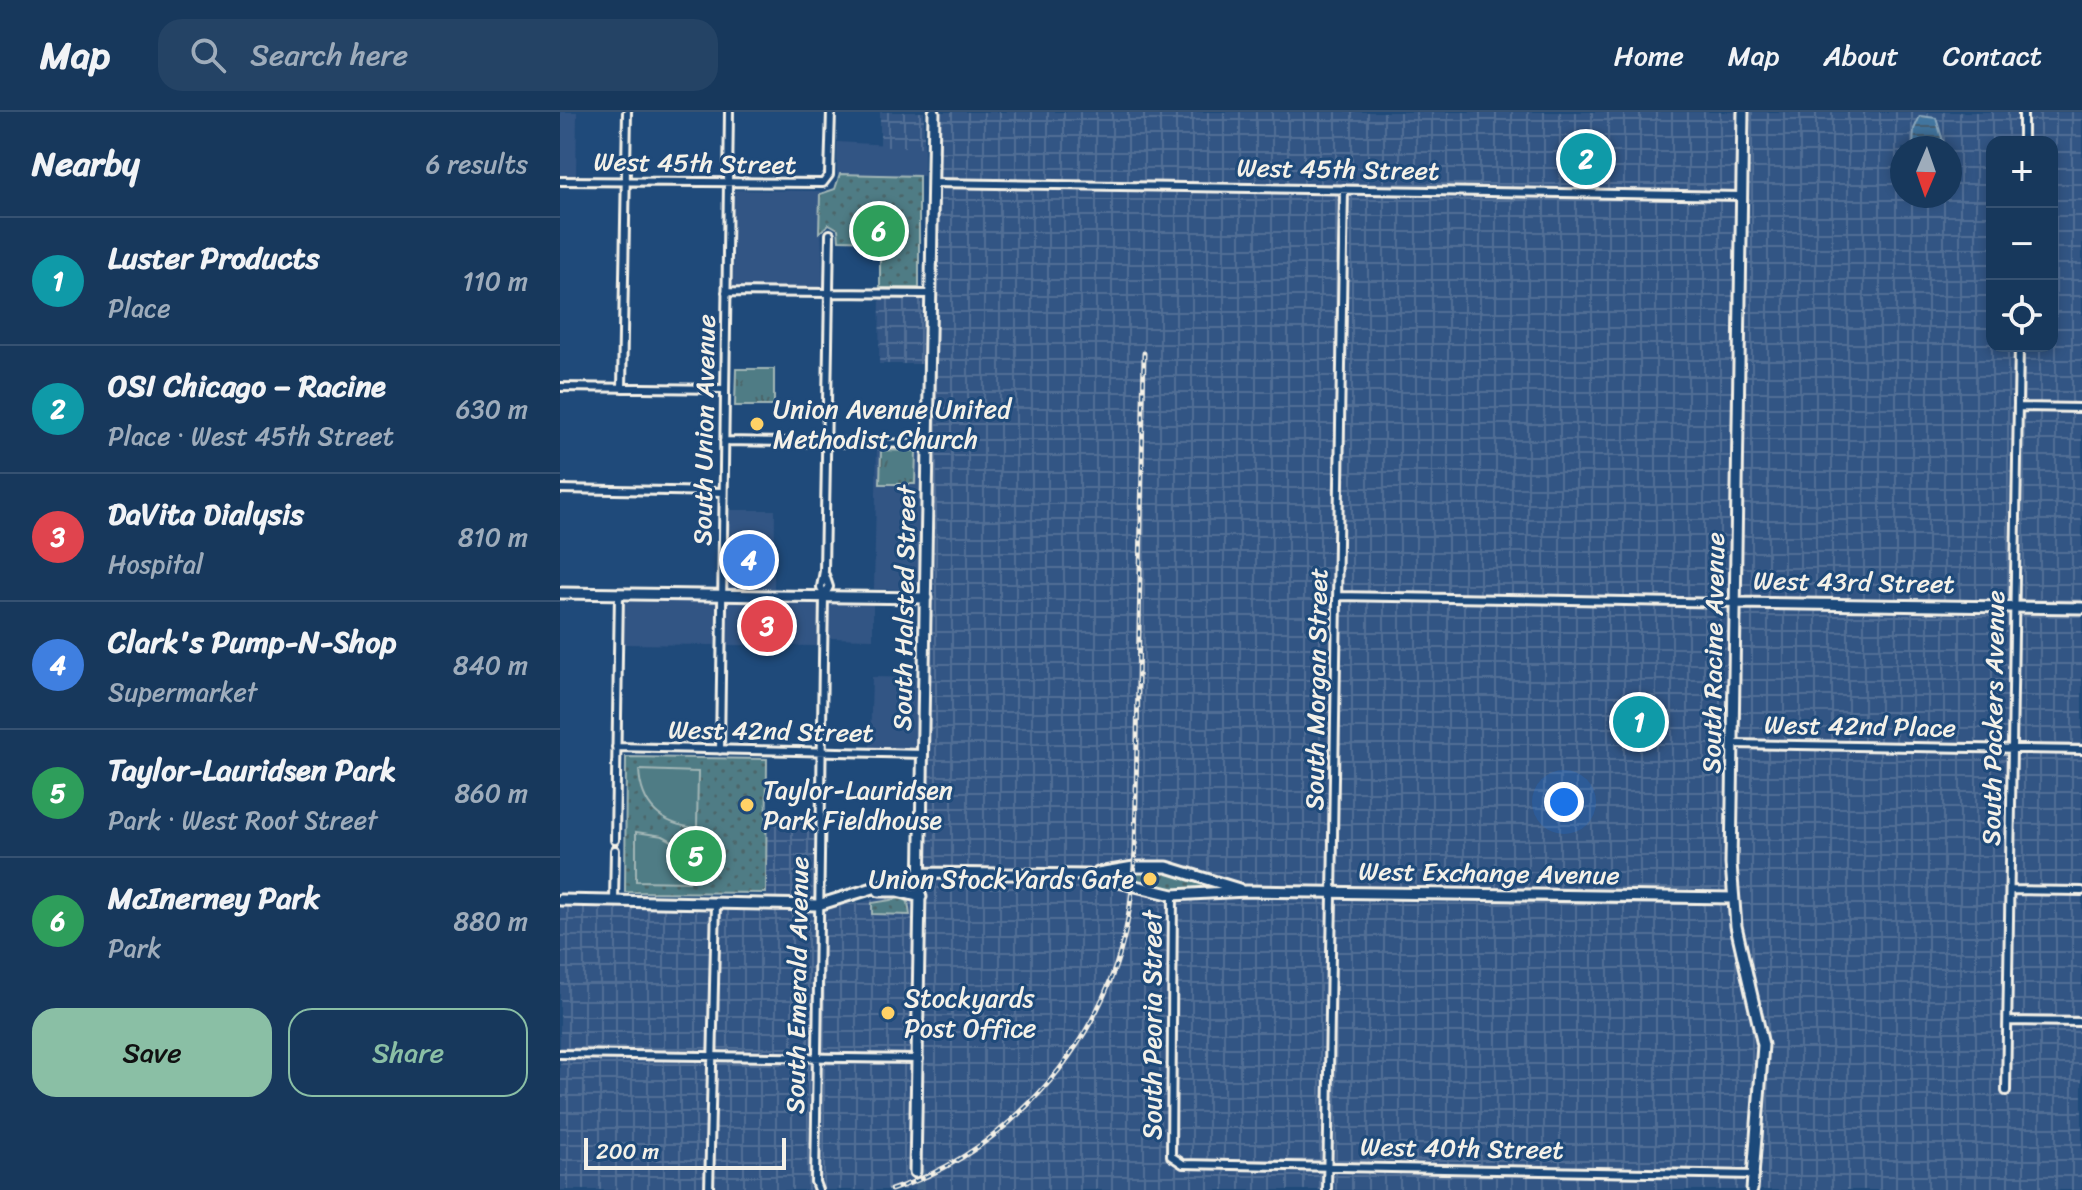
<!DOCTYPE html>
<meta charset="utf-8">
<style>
:root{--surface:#17385c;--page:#244365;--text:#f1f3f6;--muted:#9eacbb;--line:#365272;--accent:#8abfa5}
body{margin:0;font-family:Sriracha,sans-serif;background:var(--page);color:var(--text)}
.controls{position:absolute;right:24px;top:24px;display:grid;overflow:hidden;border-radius:16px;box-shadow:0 4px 12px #0003}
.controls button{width:72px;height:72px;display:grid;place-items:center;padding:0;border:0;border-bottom:2px solid var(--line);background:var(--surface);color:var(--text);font:40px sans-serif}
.compass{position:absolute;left:1330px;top:24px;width:72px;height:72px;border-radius:50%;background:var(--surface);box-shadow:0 4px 12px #0003;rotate:182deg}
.scale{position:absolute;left:24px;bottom:20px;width:202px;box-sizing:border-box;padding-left:8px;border:4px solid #f4f1e8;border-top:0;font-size:22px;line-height:28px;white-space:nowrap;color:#f4f1e8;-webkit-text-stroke:6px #1f4a7a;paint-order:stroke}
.you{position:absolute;left:1004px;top:690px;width:28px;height:28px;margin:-20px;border:6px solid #fff;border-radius:50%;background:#1a73e8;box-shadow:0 0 0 12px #1a73e833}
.badge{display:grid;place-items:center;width:52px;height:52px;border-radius:50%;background:var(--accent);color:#fff;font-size:26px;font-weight:700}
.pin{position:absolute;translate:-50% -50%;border:4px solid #fff;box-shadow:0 2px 8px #0006}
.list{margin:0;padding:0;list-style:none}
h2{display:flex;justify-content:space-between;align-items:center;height:104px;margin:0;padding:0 32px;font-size:34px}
h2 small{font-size:26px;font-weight:400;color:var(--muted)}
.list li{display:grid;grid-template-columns:52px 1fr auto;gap:24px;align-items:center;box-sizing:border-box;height:128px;padding:0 32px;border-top:2px solid var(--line)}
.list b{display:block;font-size:30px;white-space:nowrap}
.list p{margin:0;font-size:26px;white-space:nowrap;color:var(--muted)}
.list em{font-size:26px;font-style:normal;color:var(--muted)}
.actions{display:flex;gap:16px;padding:24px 32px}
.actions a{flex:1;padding:18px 0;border:2px solid var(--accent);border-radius:24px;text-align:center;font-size:28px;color:var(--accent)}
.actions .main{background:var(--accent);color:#111}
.icon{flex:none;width:44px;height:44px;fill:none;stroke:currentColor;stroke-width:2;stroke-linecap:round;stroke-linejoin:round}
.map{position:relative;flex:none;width:1522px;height:1078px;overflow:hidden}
header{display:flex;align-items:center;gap:48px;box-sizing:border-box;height:112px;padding:0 40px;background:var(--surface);border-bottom:2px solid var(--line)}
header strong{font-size:38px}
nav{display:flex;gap:44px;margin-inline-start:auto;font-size:28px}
.search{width:560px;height:72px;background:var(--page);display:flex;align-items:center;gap:20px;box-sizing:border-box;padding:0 28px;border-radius:24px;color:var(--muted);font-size:30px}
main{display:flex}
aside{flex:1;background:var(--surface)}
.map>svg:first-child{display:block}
.built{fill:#335584}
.industrial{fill:url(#industrial-grid);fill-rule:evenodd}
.grass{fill:url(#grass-tufts);stroke:#a2b6b6;stroke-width:2}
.park{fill:url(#park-dots);stroke:#a2b6b6;stroke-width:2}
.pitch{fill:#4f7c85;stroke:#a2b6b6;stroke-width:2}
.water{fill:url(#water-rules);stroke:#8aa7bd;stroke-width:2}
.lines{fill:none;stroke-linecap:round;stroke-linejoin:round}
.secondary-tunnel{stroke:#3f638a;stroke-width:9;stroke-dasharray:9 4.5;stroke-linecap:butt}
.street-casing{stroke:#f4f1e8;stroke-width:12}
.secondary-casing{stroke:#f4f1e8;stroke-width:15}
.street{stroke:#1f4a7a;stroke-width:6}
.secondary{stroke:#1f4a7a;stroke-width:9}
.rail-casing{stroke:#f4f1e8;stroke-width:5}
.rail{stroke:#1f4a7a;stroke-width:2;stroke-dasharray:6;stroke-linecap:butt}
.poi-dot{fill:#ffd166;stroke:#1f4a7a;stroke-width:3}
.labels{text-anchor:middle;stroke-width:6;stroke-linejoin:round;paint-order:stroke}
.street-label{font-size:26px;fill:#f4f1e8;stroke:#1f4a7a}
.poi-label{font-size:26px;fill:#f4f1e8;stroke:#1f4a7a;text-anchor:start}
</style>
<header>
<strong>Map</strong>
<div class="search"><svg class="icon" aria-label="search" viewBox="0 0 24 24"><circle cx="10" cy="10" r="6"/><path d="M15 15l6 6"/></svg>Search here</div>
<nav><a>Home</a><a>Map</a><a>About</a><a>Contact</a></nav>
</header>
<main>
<aside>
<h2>Nearby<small>6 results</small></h2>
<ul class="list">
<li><span class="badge" style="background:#0f9aa8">1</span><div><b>Luster Products</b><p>Place</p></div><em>110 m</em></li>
<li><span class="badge" style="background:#0f9aa8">2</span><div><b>OSI Chicago – Racine</b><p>Place · West 45th Street</p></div><em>630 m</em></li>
<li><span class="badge" style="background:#e0444e">3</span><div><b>DaVita Dialysis</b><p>Hospital</p></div><em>810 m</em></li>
<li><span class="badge" style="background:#3f7fe0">4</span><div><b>Clark's Pump-N-Shop</b><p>Supermarket</p></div><em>840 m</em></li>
<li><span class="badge" style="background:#2e9e5b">5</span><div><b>Taylor-Lauridsen Park</b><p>Park · West Root Street</p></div><em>860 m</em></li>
<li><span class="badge" style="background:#2e9e5b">6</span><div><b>McInerney Park</b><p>Park</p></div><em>880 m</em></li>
</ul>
<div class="actions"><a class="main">Save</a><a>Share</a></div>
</aside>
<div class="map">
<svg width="1522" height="1078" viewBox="0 0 1522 1078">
<defs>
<pattern id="industrial-grid" width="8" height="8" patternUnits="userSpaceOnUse" patternTransform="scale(2)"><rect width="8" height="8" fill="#335584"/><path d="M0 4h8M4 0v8" fill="none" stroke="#516e95"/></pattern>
<pattern id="grass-tufts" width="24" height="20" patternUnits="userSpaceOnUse" patternTransform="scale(2)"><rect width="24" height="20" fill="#4f7c85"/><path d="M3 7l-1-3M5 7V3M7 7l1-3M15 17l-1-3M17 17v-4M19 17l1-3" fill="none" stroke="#4c6569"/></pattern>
<pattern id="park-dots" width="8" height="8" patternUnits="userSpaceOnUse" patternTransform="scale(2)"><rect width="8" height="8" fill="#4f7c85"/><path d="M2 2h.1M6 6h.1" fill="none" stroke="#4c6569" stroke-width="1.8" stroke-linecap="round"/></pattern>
<pattern id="water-rules" width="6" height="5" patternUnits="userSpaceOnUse" patternTransform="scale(2)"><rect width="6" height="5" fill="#4376a0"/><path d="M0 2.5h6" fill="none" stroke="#465f73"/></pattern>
</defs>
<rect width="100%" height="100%" fill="#1f4a7a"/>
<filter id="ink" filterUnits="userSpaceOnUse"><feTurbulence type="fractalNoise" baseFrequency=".0125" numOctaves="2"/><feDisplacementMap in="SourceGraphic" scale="16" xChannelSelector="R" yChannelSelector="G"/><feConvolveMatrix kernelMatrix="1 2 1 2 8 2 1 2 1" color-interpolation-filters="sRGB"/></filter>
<g filter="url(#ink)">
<path class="built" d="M0,0H17L16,65H0Z
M277,30L364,35V64L277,63Z
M174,78L260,79L263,178L173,177Z
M317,336H360L359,478L314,477Z
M170,398H215L214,476H168Z
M63,489L156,490L155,533L63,532Z
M167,490L258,492L257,534L166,533Z
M270,491L313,492V527L269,526Z
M312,565L357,566L356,636L310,635Z"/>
<path class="industrial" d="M320,0H364V35H320Z
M381,0H1522V1078H0V788L294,792L361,776ZM1432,30H1492V234H1432ZM1342,36H1390V84H1342Z
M320,184L363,185L362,252H319Z
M206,708H255L253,786L206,785Z"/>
<path class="grass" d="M176,257H214V294H175Z
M321,338L356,339L355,372H320Z"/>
<path class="park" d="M280,62L359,64V176H320V129L279,128L278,117L269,112L259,121L260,82L275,77Z
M66,645L207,647L206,781L65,780Z
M582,759L616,761L656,778H604L556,764Z
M343,786L348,790L350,803L312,802V791Z"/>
<path class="pitch" d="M79,658L138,660L137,716C101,713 81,695 79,658Z
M76,720L103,724L116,731L129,770L76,769Z"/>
<path class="water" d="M1360,4L1376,6L1385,36H1353L1354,17Z"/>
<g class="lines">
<path class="secondary-tunnel" d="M360,1078L361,1057"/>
<g class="street-casing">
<path id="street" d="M1463,30V0
M0,69L263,71L269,63L271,0
M373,71L1182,84
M166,180L371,182
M0,275L165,277
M62,276L67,0
M1458,295L1522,296
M164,329L368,332
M0,377L163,380
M264,484L269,475L265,463
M777,484L1176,491
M1174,632L1522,638
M56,635L364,642
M160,638L169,0
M55,728L59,481
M1451,778L1522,779
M613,783L611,1044L623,1052L1195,1063
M54,789L55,738
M1448,909L1522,910
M0,942L359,947
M1446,979L1459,234
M149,1078L156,791
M258,1078L255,1070L264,484L261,475L264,459L270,122
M767,1078L784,77"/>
</g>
<g class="secondary-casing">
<path id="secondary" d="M1183,0L1171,752L1176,814L1203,933L1192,1078
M0,481L366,486
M1176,491L1522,496
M538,761L574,755H607L679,777
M319,779H337L361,785
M0,788L258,793L362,761L529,763L613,783L686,779L1172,786
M355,1060L374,0"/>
</g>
<use href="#street" class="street"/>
<use href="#secondary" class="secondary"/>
<g class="rail-casing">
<path id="rail" d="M331,1078C435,1045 521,955 556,853C569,816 573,777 575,738L584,241"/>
</g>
<use href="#rail" class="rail"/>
</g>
</g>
<g class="poi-dot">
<circle cx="197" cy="312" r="8"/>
<circle cx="187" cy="693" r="8"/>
<circle cx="590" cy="767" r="8"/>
<circle cx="328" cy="901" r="8"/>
</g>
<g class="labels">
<g class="street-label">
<text transform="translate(135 51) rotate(1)" y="9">West 45th Street</text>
<text transform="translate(778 57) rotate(1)" y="9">West 45th Street</text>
<text transform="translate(144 318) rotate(-89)" y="9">South Union Avenue</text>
<text transform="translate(1294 470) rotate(1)" y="9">West 43rd Street</text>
<text transform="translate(344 496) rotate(-89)" y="9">South Halsted Street</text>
<text transform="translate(1153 541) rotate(-89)" y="9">South Racine Avenue</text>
<text transform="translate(756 577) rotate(-89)" y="9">South Morgan Street</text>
<text transform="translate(1433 606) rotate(-89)" y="9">South Packers Avenue</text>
<text transform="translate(1300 614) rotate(1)" y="9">West 42nd Place</text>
<text transform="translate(211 619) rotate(1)" y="9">West 42nd Street</text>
<text transform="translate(929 761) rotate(1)" y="9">West Exchange Avenue</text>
<text transform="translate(237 873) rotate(-89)" y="9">South Emerald Avenue</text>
<text transform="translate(592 913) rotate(-90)" y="9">South Peoria Street</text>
<text transform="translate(902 1036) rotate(1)" y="9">West 40th Street</text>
</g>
<g class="poi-label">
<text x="213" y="306">Union Avenue United<tspan x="213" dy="30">Methodist Church</tspan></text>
<text x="203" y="687">Taylor-Lauridsen<tspan x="203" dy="30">Park Fieldhouse</tspan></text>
<text x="574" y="776" text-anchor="end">Union Stock Yards Gate</text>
<text x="344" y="895">Stockyards<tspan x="344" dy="30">Post Office</tspan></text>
</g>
</g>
</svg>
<div class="controls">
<button>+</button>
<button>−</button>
<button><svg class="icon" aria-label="locate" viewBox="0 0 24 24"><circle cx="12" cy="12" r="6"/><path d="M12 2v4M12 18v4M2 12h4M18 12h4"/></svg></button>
</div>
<svg class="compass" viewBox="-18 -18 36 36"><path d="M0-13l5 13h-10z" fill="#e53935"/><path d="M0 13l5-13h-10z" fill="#9eacbb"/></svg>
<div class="scale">200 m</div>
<div class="you"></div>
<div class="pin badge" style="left:1079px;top:610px;background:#0f9aa8">1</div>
<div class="pin badge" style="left:1026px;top:47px;background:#0f9aa8">2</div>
<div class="pin badge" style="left:207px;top:514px;background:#e0444e">3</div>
<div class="pin badge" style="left:189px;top:448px;background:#3f7fe0">4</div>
<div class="pin badge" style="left:136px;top:744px;background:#2e9e5b">5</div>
<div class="pin badge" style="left:319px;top:119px;background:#2e9e5b">6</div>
</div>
</main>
